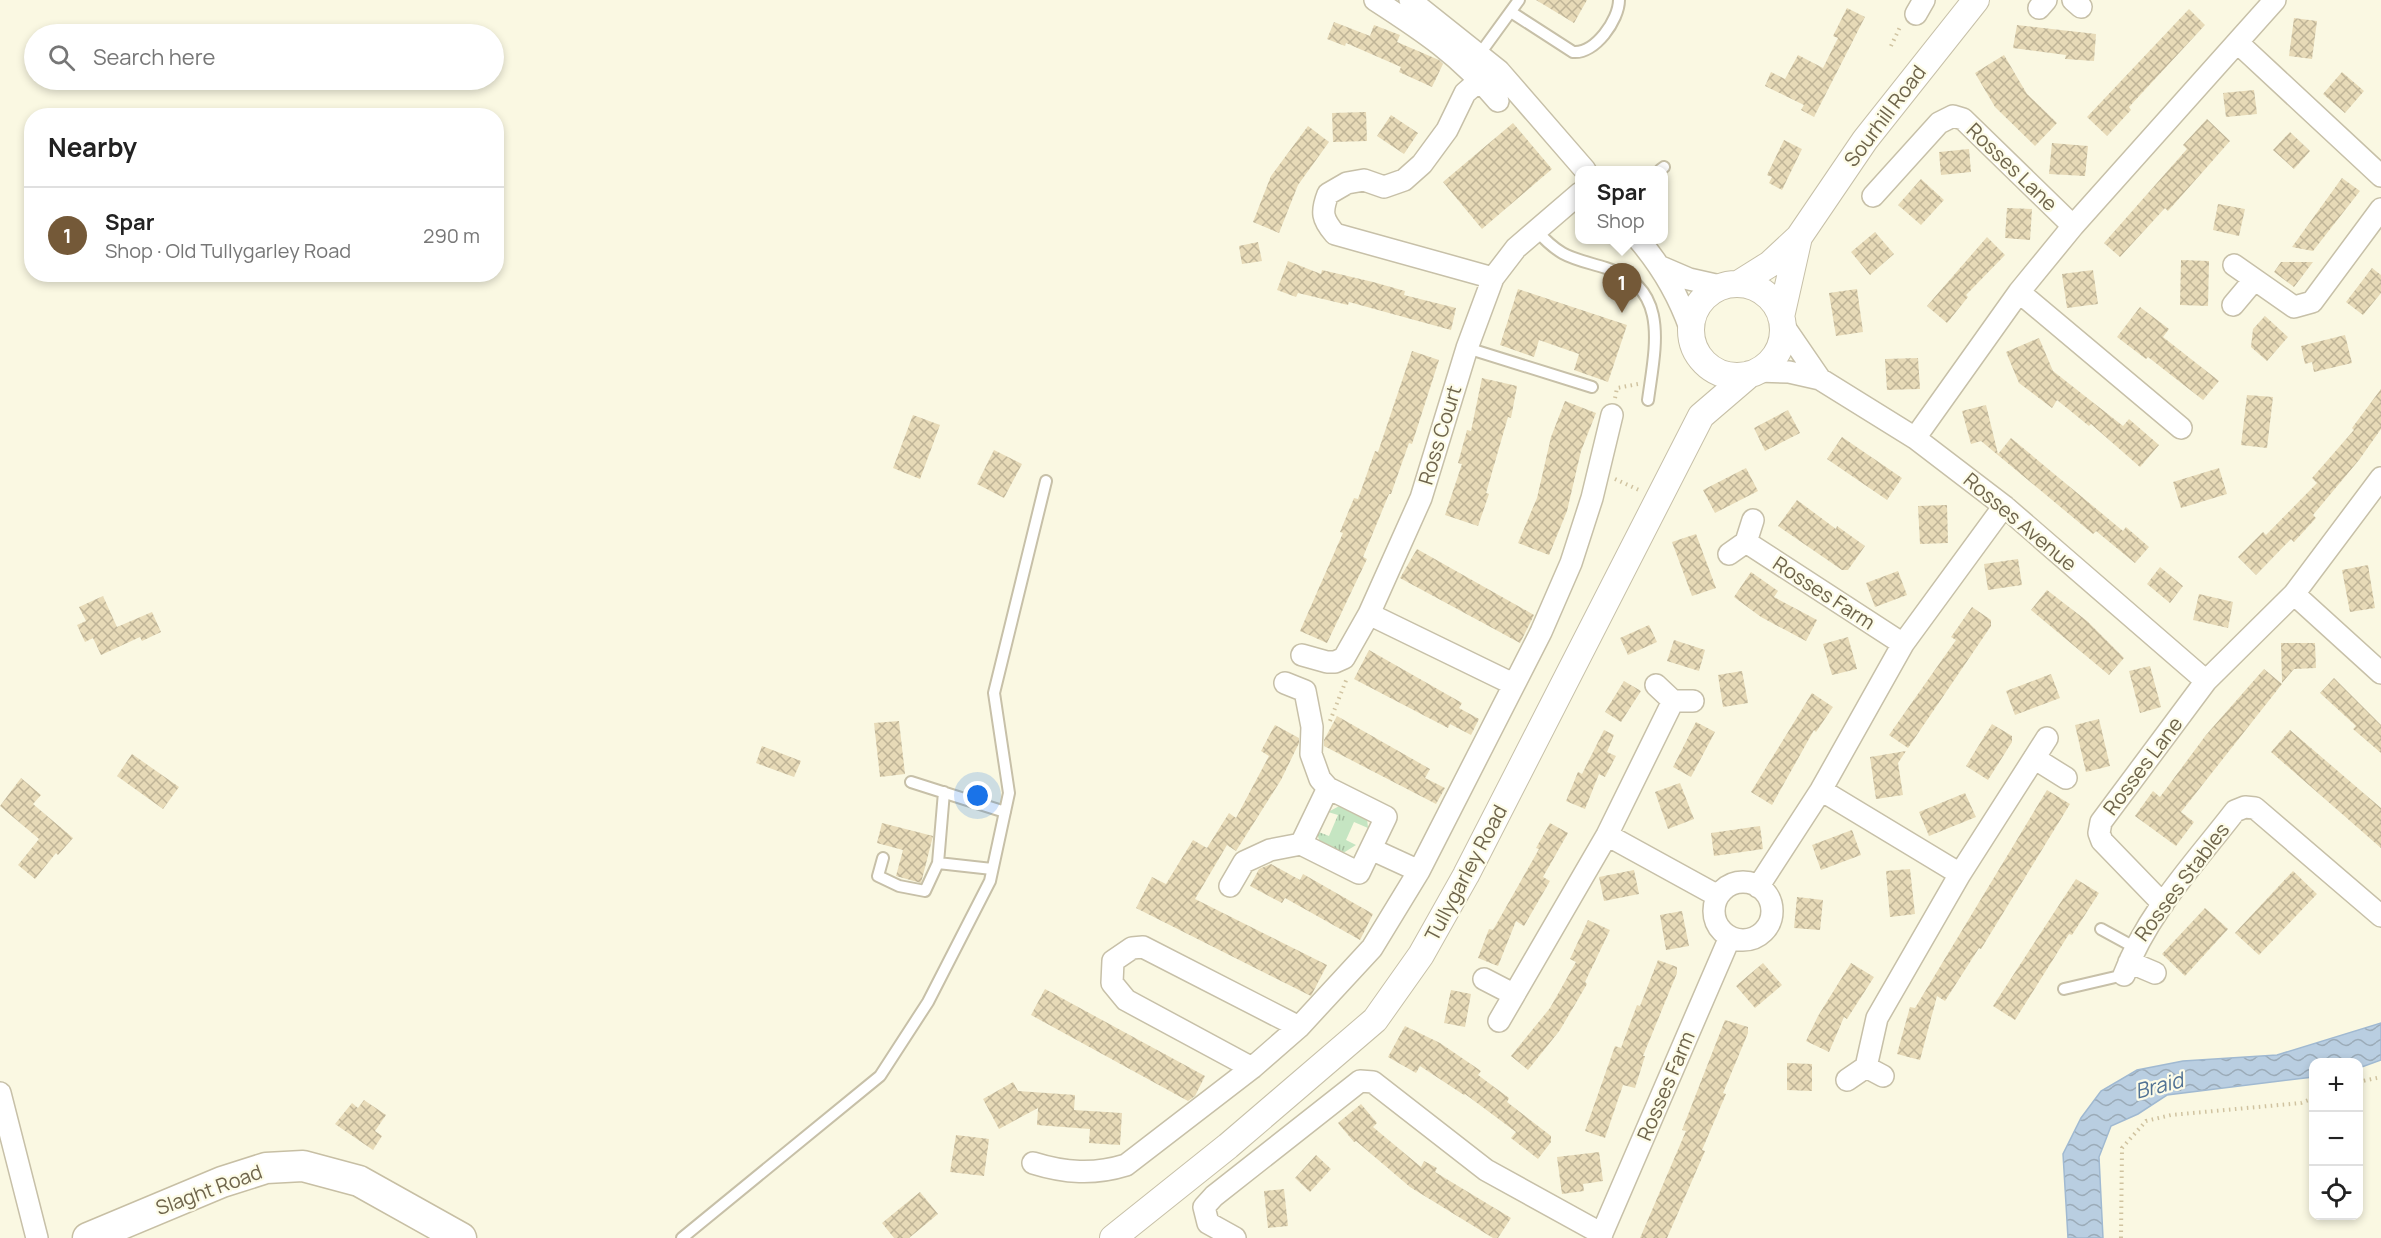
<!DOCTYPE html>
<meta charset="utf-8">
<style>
:root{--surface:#fff;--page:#f6f6f6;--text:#222;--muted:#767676;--line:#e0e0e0;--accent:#745938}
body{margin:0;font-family:Manrope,sans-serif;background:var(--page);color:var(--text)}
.controls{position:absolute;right:18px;bottom:18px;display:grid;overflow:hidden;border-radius:12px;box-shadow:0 3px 9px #0003}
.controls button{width:54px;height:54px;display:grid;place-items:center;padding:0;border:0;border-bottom:2px solid var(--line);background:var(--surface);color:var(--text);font:30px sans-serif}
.you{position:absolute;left:978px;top:796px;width:21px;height:21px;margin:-15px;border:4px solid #fff;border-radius:50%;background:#1a73e8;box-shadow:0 0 0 9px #1a73e833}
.badge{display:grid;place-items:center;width:39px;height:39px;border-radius:50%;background:var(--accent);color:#fff;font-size:20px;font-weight:700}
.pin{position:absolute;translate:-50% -50px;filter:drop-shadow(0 2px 3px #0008)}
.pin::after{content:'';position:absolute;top:32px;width:21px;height:18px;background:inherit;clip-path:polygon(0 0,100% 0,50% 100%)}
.popup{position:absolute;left:1575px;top:166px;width:93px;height:78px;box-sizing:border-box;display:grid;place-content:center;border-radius:12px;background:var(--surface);filter:drop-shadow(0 2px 4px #0005);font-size:20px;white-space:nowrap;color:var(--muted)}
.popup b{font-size:22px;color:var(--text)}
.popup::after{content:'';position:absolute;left:50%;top:100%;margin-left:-12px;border:12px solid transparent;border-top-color:var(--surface)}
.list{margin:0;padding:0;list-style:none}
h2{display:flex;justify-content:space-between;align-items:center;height:78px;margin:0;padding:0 24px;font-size:26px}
h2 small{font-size:20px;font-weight:400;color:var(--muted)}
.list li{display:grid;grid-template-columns:39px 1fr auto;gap:18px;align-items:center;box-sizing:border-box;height:96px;padding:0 24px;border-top:2px solid var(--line)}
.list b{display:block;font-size:22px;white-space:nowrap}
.list p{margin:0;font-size:20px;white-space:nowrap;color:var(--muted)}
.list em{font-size:20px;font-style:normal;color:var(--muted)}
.icon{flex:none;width:33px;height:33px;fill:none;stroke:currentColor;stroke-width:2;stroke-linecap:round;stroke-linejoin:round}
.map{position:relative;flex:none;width:2381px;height:1238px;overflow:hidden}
.search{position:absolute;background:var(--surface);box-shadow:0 3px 9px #0003;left:24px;top:24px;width:480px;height:66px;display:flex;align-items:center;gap:15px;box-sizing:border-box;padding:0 21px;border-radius:33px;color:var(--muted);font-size:22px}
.panel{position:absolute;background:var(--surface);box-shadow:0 3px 9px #0003;left:24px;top:108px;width:480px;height:174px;border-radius:24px}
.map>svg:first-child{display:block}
.grass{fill:url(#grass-tufts)}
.water{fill:url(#water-waves);stroke:#a0b9d1;stroke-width:1.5}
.building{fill:url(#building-cross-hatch)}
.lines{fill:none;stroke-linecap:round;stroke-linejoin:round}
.service-casing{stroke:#c7c0a8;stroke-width:14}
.minor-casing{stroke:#c7c0a8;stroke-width:24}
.tertiary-casing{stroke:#c7c0a8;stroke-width:28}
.secondary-casing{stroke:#c7bfa4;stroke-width:33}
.path{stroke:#d0c3a0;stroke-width:4;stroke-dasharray:1.5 4.5;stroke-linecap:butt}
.service{stroke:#fff;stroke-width:10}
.minor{stroke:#fff;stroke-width:21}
.tertiary{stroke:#fff;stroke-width:26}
.secondary{stroke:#fff;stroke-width:30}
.labels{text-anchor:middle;stroke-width:4.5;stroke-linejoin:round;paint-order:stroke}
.street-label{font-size:20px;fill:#6e644b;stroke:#fdfce8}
.water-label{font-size:21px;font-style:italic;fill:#517294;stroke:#fdfce8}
</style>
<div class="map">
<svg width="2381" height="1238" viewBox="0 0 2381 1238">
<defs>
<pattern id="grass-tufts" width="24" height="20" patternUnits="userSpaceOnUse" patternTransform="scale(1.5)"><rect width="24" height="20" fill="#c5e5c2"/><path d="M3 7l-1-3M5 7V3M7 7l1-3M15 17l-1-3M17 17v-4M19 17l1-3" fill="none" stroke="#a4bda0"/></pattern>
<pattern id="water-waves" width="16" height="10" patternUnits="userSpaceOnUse" patternTransform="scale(1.5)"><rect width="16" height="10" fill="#b9cee1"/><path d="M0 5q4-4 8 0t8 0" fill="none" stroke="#9babb8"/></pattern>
<pattern id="building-cross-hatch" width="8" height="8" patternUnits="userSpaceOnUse" patternTransform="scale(1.5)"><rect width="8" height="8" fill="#e7dab7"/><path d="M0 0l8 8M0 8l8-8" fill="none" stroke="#bfb497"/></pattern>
</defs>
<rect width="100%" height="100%" fill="#faf8e2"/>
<path class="grass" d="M1345,803L1367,818L1368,828L1354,822L1346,840L1356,845L1340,855L1322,848L1316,831L1329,836L1338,815L1328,812Z"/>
<path class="water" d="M2381,1023V1060L2359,1068L2358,1062H2314L2313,1077L2167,1095L2138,1114L2111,1126L2099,1157L2103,1238H2068L2063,1154L2081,1118L2101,1091L2137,1070L2183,1061L2277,1055Z"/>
<path class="building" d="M1536,0H1587L1574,23Z
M1847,8L1865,17L1814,117L1801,110L1804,105L1765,86L1771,72L1785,79L1798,55L1823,68L1838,38L1833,36Z
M2189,9L2205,25L2129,107L2131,110L2107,136L2087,117Z
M2294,18L2317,21L2312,59L2289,56Z
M1334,22L1370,36L1374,25L1400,35L1397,42L1439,60L1443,64L1432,87L1399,72L1401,67L1346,43L1345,46L1327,39Z
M2017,25L2096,34L2094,61L2065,59L2066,55L2013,48Z
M2004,55L2027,94L2057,123L2035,146L1995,107L1975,73Z
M2342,72L2364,91L2345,113L2323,94Z
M2254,90L2257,114L2226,117L2223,93Z
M1366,112L1367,141L1333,142L1332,113Z
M1391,115L1418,133L1404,154L1377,136Z
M2207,119L2230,141L2168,211L2165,208L2120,257L2104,243L2187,149L2183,145Z
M1513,123L1552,169L1482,229L1443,182Z
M1308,126L1329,142L1298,185L1279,233L1253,222L1271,176Z
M2290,132L2310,151L2294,169L2273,150Z
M1784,140L1802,149L1782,190L1769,183L1772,177L1767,175Z
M2052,143L2088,146L2085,176L2049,174Z
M1969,149L1971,172L1941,175L1939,152Z
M2342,178L2360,191L2313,251L2292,247Z
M1921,179L1944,200L1921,225L1898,205Z
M2218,204L2245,209L2239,236L2213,230Z
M2007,208L2032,209L2030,240L2005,238Z
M1875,232L1894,254L1870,275L1851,252Z
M1987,237L2005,255L1966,295L1968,297L1947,323L1927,306Z
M1258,242L1262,261L1242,264L1239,246Z
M2181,260L2209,261L2208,306L2180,305Z
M1288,261L1321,274L1322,270L1373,282L1405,291L1404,295L1456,308L1451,330L1349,302L1348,305L1298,293L1296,297L1277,290Z
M2281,262H2313L2294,287L2274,272Z
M2372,268L2381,275V293L2363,315L2346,302Z
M2093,270L2098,304L2067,308L2062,274Z
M1518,289L1627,325L1608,382L1574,370L1579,354L1539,340L1534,357L1500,345Z
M1857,289L1863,332L1836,336L1829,293Z
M2140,307L2169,329L2163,337L2219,381L2203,400L2148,357L2146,359L2117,337Z
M2265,316L2288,337L2267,361L2251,347L2253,329Z
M2345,335L2352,363L2314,372L2312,362L2305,364L2301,346Z
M2039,338L2053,371L2123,426L2129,419L2159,445L2140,467L2091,424L2089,426L2057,400L2052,408L2019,383L2006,352Z
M1412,351L1439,360L1412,444L1409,443L1391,494H1389L1363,557L1367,559L1327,643L1300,631L1343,533L1340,532L1354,498L1358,499L1375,451L1378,452Z
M1918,358L1920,389L1887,390L1885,359Z
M1482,378L1517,386L1511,418L1508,417L1486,493L1489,494L1478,526L1445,515L1462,464L1458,463L1467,430L1471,431Z
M2381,389V429L2359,460L2313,515L2316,518L2294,542L2291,539L2256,575L2238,557L2263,532L2266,535L2317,483L2312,478L2354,430L2352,428Z
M2247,395L2273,397L2267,448L2241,445Z
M1565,401L1596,413L1581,451L1567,511L1549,555L1518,543L1537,498L1551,437Z
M1986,405L1998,454L2011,438L2123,531L2126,527L2149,547L2135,563L2096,531L2093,534L1981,441L1971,444L1962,411Z
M1788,410L1800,433L1765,451L1754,428Z
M913,415L940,425L920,479L893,468Z
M1842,437L1902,478L1887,500L1827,459Z
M994,450L1022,464L1004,498L977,484Z
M1746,468L1758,491L1715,513L1703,490Z
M2219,468L2227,494L2181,508L2173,482Z
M1797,500L1836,529L1837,526L1865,546L1848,570H1842L1778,526Z
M1947,505L1948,543L1920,544L1918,506Z
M1696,534L1716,588L1692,596L1672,542Z
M1417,549L1534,615L1520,643L1400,578Z
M2018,559L2022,585L1988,590L1984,564Z
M2368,565L2375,608L2350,612L2342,570Z
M2160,567L2183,586L2170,603L2147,584Z
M1898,571L1907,595L1875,607L1866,583Z
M1751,572L1778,591L1774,597L1817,620L1806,641L1761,617L1734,597Z
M2047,590L2087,621L2124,658L2109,675L2031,610Z
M2199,594L2233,602L2228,628L2193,620Z
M103,596L117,627L152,612L161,632L142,641L140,637L101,655L93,638L85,642L77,625L86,621L79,607Z
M1972,607L1991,620V626L1908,748L1889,735L1956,640L1951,637Z
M1649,625L1657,642L1628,655L1620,638Z
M1848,637L1857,669L1832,675L1823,644Z
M1674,640L1705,650L1699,671L1667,661Z
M2281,643H2315L2316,668L2294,669L2282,683Z
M1369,650L1462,703L1459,708L1479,719L1471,735L1450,724L1448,728L1354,679Z
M2150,666L2161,707L2140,713L2129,671Z
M2264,669L2282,684L2181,812L2194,822L2176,846L2135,816L2153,791L2160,797L2206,735Z
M1742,671L1748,703L1723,707L1718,675Z
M2051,674L2060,698L2015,715L2006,691Z
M2334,678L2381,725V753L2353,729L2356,726L2320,693Z
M1624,681L1641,691L1621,722L1605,712Z
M1812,693L1833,707L1816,732L1814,730L1772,805L1751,792Z
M1337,716L1430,769L1425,778L1445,788L1436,804L1324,746V740Z
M2099,719L2110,766L2086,772L2075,725Z
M899,721L905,774L880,777L874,723Z
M1696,722L1715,732L1691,777L1673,767Z
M1992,724L2012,736V742L1988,780L1966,766Z
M1275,725L1299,738V743L1281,780L1236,851L1227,845L1195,899L1327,965L1311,996L1136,908L1152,877L1166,884L1193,840L1207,848L1229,813L1236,818L1269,756L1261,751Z
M1604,730L1614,735L1607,752L1616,756L1605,777L1599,774L1585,809L1566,801L1578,772L1582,774Z
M2290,730L2381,808V848L2271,752Z
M762,746L801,761L794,777L756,763Z
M1906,751L1898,763L1903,795L1876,799L1870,757Z
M132,754L179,787L163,809L117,776Z
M21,778L41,795L33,804L73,838L58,855L56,853L35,879L18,865L39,839L0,806Z
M1680,783L1694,819L1668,829L1655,792Z
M2047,790L2070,804L1981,949L1979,948L1945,1001L1937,996L1920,1060L1897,1054L1910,1007L1915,1008Z
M1965,793L1976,817L1929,836L1919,812Z
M882,823L933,836L921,883L896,876L903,850L877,843Z
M1550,823L1568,833L1543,877L1550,881L1524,926L1516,921L1498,966L1478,958L1489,929L1493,930L1539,849L1536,848Z
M1760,826L1763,849L1714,856L1711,833Z
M1852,830L1861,855L1821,870L1812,845Z
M1271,864L1300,880L1303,874L1373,914L1360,940L1285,898L1282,903L1250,886L1259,869Z
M1910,869L1915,914L1890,917L1886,871Z
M1634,870L1639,894L1604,901L1599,877Z
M2293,871L2317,894L2259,955L2235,933Z
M2076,879L2099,893L2072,935L2069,934L2015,1020L1993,1006Z
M1797,897L1823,900L1820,930L1794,928Z
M2205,908L2228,929L2185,976L2162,954Z
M1682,911L1689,946L1666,950L1660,915Z
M1588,920L1610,930L1585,982L1587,984L1560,1030L1528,1070L1511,1056L1550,1008L1576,962L1570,959Z
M1658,960L1677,967V973L1643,1056H1645L1635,1088L1623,1085L1605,1138L1585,1131L1615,1046L1621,1048L1637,1005L1640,1006Z
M1763,963L1782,985L1755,1008L1736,986Z
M1851,963L1874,977L1847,1019L1844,1017L1829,1052L1806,1041L1818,1016Z
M1045,989L1205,1076L1195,1096L1188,1101L1031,1015Z
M1451,990L1471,994L1465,1027L1444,1023Z
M1725,1020L1748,1027V1033L1723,1093L1726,1094L1702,1150L1705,1151L1667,1238H1640L1686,1131L1682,1130Z
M1405,1026L1440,1043L1481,1071L1478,1075L1509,1098L1507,1102L1551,1136V1142L1538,1159L1511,1138L1516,1132L1465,1094L1464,1095L1420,1066L1416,1073L1388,1057Z
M1787,1063L1812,1064V1091L1787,1090Z
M1013,1082L1018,1091L1075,1095L1074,1110L1122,1113L1120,1145L1089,1143L1090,1129L1037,1125L1038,1108L999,1129L983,1099Z
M364,1100L386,1115L375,1131L382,1136L373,1150L335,1124L352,1103L358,1108Z
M1361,1104L1377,1123L1373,1127L1421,1167L1424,1161L1437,1168L1435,1172L1511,1218L1498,1238H1493L1410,1187L1356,1141L1354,1142L1338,1123Z
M956,1135L989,1139L984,1176L950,1172Z
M1599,1152L1603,1181L1583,1184L1584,1191L1562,1194L1557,1157Z
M1316,1155L1331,1169L1310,1192L1295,1178Z
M1284,1189L1288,1226L1268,1228L1264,1191Z
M920,1192L938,1214L909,1238H894L882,1223Z"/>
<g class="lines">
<g class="service-casing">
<path id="service" d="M1511,12L1573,52C1595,54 1619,20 1619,0
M1479,55L1519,0
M1660,170L1664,167
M1535,229C1561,258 1570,257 1606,268C1671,287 1655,348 1648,400
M1467,348L1592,387
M911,782L1005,812
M883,858L878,876L899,886L925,891L938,863L944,792
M938,863L992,869
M2101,929L2134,947
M2064,989L2124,975
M682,1238L880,1076L928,1002L990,881L1009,793L994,693L1046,481"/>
</g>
<g class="minor-casing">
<path id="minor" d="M1375,0C1426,33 1459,55 1498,101
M1410,0L1499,71L1585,170
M2073,0L2081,7
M2039,8L2046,0
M1916,14L1924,0
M2238,43L2381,176
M1480,80L1465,93L1447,130L1422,164L1404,180L1384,187L1364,180L1347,183L1328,194C1321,212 1322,219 1335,234L1493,278
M1873,196L1939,123L1953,116L1963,119L2073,226
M1639,240C1662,267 1678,294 1690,328
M2234,265L2294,307L2312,302L2381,209
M1661,267L1689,279L1720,286
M2019,292L2181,428
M2233,305L2254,280
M1783,325L1820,379
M1757,371L1789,372L1820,379L1915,438L2004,506L2206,681
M1915,438L2019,292L2073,226L2275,0
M1746,542L1903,644
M1729,554L1746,542L1753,520
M2294,594L2381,673
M1369,614L1513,684
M1302,655L1327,662H1335L1344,658L1369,614L1421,498L1467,348L1493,278L1516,248L1580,193
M1285,683L1305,691L1312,727L1311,754L1320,779L1328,788L1386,817L1359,873L1301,844L1328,788
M1656,685L1673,701H1693
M2034,758L2066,778
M1821,790L1960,874
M1607,835L1718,896
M1371,849L1419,871
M1714 911a29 29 0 1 1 58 0a29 29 0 1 1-58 0Z
M1230,886L1244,862L1270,850L1301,844
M1758,887L1821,790L1903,644L2004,506
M2163,904L2102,841L2099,833L2101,822L2206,681L2294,594L2381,478
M2129,962L2155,973
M2124,975C2147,913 2195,863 2235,811L2245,807L2255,808L2381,916
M1484,979L1513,994
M1499,1021L1607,835L1673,701
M1866,1067L1877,1018L1960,874L2047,738
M1252,1068L1126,1000L1112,983L1113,961L1132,948L1143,947L1299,1027
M1847,1080L1866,1067L1883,1076
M0,1093L37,1238
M1033,1163C1065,1173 1094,1175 1126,1165L1252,1068L1299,1027L1372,948L1419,871L1541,632L1571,563L1592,498L1612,415
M1235,1238L1208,1223L1204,1207L1214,1196L1360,1081L1373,1082L1486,1170L1602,1234
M1600,1238L1730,937"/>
</g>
<g class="tertiary-casing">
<path id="tertiary" d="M1691 330a46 46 0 1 1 92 0a46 46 0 1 1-92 0Z
M1738,284L1770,264L1799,237L1865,140L1976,0
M1781,317L1799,237
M1113,1238L1228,1146L1375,1020L1421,955L1466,875L1701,416L1750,374"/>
</g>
<g class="secondary-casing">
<path id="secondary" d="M88,1238L222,1182L266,1168L303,1166L359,1181L461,1238"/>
</g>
<path class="path" d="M1891,46L1901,25
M1615,398L1617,388L1638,384
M1615,479L1641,491
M1330,721L1347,678
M2358,1082L2381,1077
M2121,1238L2122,1148L2146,1121L2171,1115L2301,1103L2314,1098"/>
<use href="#service" class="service"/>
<use href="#minor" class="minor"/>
<use href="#tertiary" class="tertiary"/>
<use href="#secondary" class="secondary"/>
</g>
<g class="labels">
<g class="street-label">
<text transform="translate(1885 116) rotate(-53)" y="7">Sourhill Road</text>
<text transform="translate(2012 167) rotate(44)" y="7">Rosses Lane</text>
<text transform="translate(1440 435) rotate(-73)" y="7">Ross Court</text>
<text transform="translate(2020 522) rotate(40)" y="7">Rosses Avenue</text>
<text transform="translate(1824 593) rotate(33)" y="7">Rosses Farm</text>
<text transform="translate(2143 766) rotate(-53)" y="7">Rosses Lane</text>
<text transform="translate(1466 873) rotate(-62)" y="7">Tullygarley Road</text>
<text transform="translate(2182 882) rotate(-53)" y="7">Rosses Stables</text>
<text transform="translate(1666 1086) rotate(-67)" y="7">Rosses Farm</text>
<text transform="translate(209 1190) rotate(-20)" y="7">Slaght Road</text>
</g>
<g class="water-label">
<text transform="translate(2159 1086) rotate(-15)" y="7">Braid</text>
</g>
</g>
</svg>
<div class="controls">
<button>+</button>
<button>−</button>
<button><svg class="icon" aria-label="locate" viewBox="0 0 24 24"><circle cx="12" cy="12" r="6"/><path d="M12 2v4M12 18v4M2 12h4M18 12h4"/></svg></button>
</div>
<div class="you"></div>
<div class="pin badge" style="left:1622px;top:313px">1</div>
<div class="popup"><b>Spar</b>Shop</div>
<div class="search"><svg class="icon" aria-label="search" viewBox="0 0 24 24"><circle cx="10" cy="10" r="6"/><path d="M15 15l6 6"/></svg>Search here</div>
<section class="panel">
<h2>Nearby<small></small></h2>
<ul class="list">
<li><span class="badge">1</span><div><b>Spar</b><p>Shop · Old Tullygarley Road</p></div><em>290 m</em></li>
</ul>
</section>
</div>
